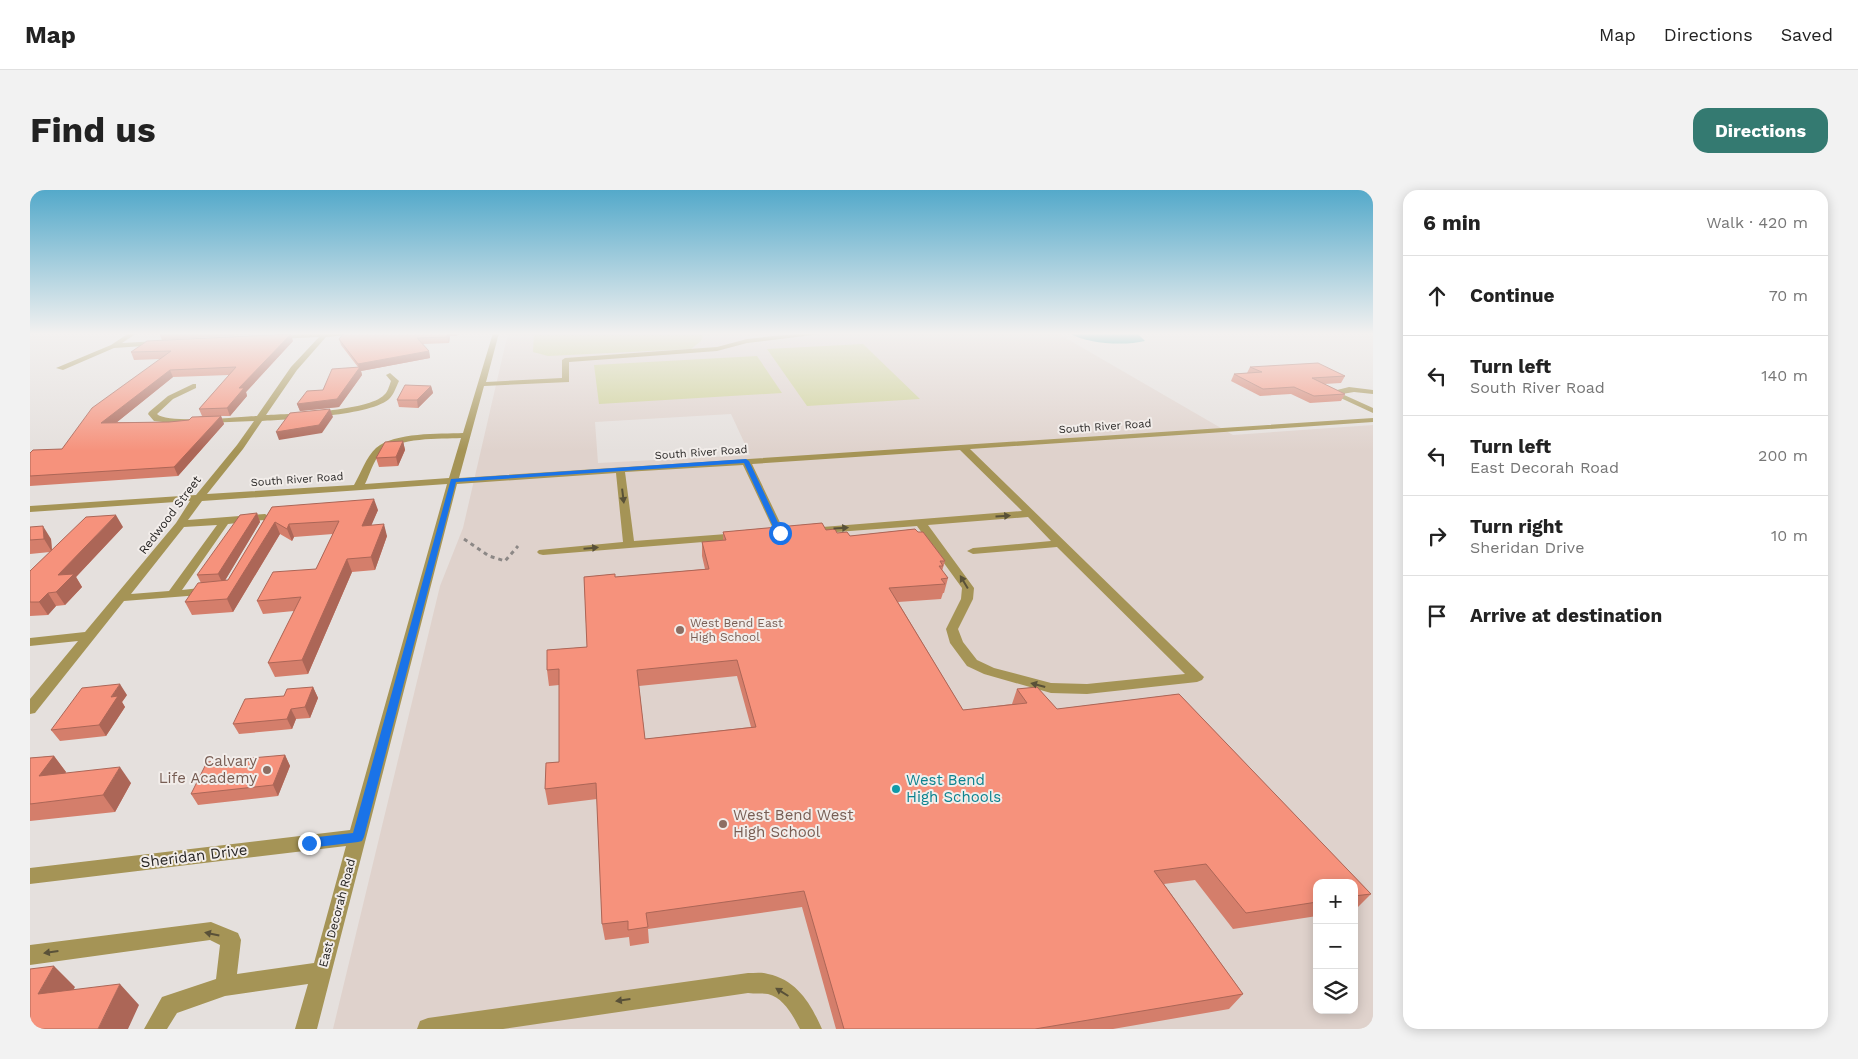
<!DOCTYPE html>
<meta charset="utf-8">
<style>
:root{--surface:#fff;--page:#f2f2f2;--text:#222;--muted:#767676;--line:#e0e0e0;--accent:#347a71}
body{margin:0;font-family:"Work Sans",sans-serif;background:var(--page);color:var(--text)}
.controls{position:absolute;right:15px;bottom:15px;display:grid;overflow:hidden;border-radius:10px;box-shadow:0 2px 12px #0003}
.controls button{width:45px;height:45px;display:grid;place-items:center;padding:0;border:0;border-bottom:1px solid var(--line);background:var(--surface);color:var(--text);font:25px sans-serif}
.stop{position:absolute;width:15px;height:15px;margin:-11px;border:4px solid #1a73e8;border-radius:50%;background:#fff}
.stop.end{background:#1a73e8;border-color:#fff;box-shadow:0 1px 5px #0008}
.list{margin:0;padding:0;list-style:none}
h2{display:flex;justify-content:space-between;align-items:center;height:65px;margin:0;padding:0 20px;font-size:21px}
h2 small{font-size:16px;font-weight:400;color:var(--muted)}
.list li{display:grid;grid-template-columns:32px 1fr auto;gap:15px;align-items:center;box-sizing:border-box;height:80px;padding:0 20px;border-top:1px solid var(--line)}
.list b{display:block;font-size:19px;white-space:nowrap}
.list p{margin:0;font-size:16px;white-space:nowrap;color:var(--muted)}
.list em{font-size:16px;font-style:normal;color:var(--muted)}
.icon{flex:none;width:28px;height:28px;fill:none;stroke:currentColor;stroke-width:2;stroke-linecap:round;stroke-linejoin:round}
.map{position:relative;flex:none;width:1343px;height:839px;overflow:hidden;border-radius:15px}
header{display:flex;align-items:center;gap:30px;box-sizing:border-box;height:70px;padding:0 25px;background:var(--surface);border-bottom:1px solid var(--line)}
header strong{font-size:24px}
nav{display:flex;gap:28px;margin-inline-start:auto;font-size:18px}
.intro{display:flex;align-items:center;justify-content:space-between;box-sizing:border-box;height:120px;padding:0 30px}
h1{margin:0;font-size:35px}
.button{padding:12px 22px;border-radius:15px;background:var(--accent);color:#fff;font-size:18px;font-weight:700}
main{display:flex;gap:30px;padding:0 30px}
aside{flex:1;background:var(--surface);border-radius:15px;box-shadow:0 2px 12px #0003}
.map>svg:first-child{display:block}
.built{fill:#dfd2cc;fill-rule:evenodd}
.green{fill:#cdd094}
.water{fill:#16989e}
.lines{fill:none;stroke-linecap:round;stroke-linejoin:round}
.path{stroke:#8c8886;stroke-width:3;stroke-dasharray:4 4;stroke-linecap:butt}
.minor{fill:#a59456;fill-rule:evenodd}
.wall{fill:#d47e6b;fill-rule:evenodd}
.shaded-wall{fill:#ac6657}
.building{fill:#f6927c;stroke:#ac6657;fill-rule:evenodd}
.oneway{fill:#595138}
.route{fill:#1a73e8}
.education-dot{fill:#8d6e63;stroke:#f2edea;stroke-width:2}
.culture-dot{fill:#0f9aa8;stroke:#f2edea;stroke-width:2}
.labels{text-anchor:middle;stroke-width:4;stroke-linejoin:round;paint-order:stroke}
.far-street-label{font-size:11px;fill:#272524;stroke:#f2edea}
.street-label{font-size:12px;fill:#272524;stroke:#f2edea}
.education-label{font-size:12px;fill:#785e54;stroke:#f2edea;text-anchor:start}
.near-education-label{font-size:15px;fill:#785e54;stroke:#f2edea;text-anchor:end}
.near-culture-label{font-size:15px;fill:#0d838f;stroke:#f2edea;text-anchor:start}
.near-street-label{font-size:15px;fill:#272524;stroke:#f2edea}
</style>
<header>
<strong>Map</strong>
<nav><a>Map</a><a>Directions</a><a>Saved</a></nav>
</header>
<div class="intro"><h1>Find us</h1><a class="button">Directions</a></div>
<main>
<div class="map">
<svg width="1343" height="839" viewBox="0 0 1343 839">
<rect width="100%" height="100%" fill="#e5e0dd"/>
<path class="built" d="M478,143H1027L1203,245L1343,235V839H303L410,396L433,338ZM701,224L720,265L568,273L565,232ZM1287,693H1324V820H1287Z"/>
<path class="green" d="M504,143H674L671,151L661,159L518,166L503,162Z
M833,154L890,209L777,216L737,159Z
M727,166L752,203L569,214L564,175Z"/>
<path class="water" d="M1039,143H1107L1115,151C1094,156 1057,154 1039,143Z"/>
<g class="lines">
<path class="path" d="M434,349L459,366L475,371L488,356"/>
<path class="minor" d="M99,143H107L92,153L128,151L131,153L128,155L84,158L33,180L26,178L81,155Z
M284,143H344L296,147L267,180L236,225C260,224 339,221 354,205C358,202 359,196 361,191L356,185L360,183L369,191C366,197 364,204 360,208C343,226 258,229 232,231L213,259L177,304L324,295C331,283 336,267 346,258C365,242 409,244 433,243L463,143H469L456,192L532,188V170L535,168L687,157L717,149L772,143H799L717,153L687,161L539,172V192L454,196L429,288L1343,228V232L940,259L1174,487L1172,490L1167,492L1057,504L1021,503L954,484L937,476L920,453L916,439L931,409L932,398L887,336L780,344L775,341L780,338L992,321L930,260L722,274L755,343L750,346L745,343L713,275L595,282L604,351L710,343L715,346L710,349L513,365L509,364L507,362L509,360L593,352L586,283L427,294L287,839H265L278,794L195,806L147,823L137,839H114L132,807L186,789L190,755L180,750L0,775V755L181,732L208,743L211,750L207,784L284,773L316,656L0,694V678L320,640L417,294L172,311L158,330L235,324L245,329L238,341L234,342L229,339L234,330L198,334L152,400L179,397L183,398L185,401L183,404L94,411L5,523L0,524V509L48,451L0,456V448L55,442L146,333L160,311L0,322V316L166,305L207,255L224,231L150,234L124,231L118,224L119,222L138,206L163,194H166V198L143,209L127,224C137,234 210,227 227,226L261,177L289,147L246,149L244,148V146ZM431,248L419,288L335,294C340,284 343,271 351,263C368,247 410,249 431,248ZM998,327L1021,351L943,358L937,361L943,364L1027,357L1155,484L1057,494L1021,493L964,478L947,470L933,452L928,439L943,409L944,398L898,335ZM187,335L139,401L101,404L154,337Z
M1319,197L1343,200V204L1324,202L1312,204L1343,218V223L1302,204L1307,200Z
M718,783C725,783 732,782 738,784C767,790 781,814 792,839H770C763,826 754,808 738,804C732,803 725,804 718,803L473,839H387L390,831L398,828Z"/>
</g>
<path class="wall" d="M129,143H249L132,150Z
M314,143H428L427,146H420L419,153L393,154L399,161L400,168L331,181L332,185L309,217L270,221L267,214L293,200L328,177L311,155L309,149Z
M263,151L216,202L217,206L200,226H191L194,234L148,286L0,296V263L32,259L131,169L104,170L101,162ZM199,185L169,219L172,226L159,230L139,232H87L143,187Z
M1220,177L1315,186L1311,193L1294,194L1315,204L1311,211L1280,213L1261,204L1230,206L1201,191L1204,184L1217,183Z
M401,196L403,203L388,218L369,217L367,210Z
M373,251L375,260L368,276L349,277L346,268Z
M242,317L348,320L341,335L357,346L345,380L322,382L278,484L245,487L238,473L264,421L233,424L227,411L286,379L303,344L264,347L262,351L250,344L203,422L162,425L155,412L171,393L167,385L227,323L230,332L195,390H198Z
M792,333L796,340L805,339L807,343L817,342L820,346L885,339L888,342H893L915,371L912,381L918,388L914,403H913L911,409L868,412L933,520L982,514L987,499L1007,497L1027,519L1149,504L1341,704L1325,720H1324V693H1287V726L1203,739L1165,690L1134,694L1213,804L1199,819L1083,839H806L772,717L618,739L619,753L600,756L599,747L575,750L572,734L567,609L518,615L515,599L516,573L529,572V495L519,496L517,480V460L557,457L554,387L585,384V387L675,379L672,366V352L693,351V342ZM707,486L721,537L615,549L609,496Z
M0,337L21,349L22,360L93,337L46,387L52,397L35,415L26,416L18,425L0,426V381L20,362L0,364Z
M283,497L288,508L280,528L266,529L262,539L209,544L203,534L254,506Z
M97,505L92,512L95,517L76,546L30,551L21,540Z
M255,565L260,576L248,606L168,615L161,604Z
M24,566L36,582L35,583L101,593L85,622L0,631V568Z"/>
<path class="shaded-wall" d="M418,143H419L420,146L419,153L417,147Z
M261,144L263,151L216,202L217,206L200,226L197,218L209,198Z
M399,161L400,168L331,181L332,185L309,217L270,221L267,214L307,209L329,178L328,174Z
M140,180L143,187L76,241L71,233Z
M401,196L403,203L388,218L387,210Z
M300,219L303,227L292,243L249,250L246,242Z
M191,226L194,234L148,286L144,277Z
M373,251L375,260L368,276L366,267Z
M344,309L348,320L336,348L332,336Z
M227,323L230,332L193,394L188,384Z
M86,325L93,337L46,387L52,397L35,415L26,402L28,385Z
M245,332L250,344L203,422L197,409Z
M259,334L264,347L262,351L257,339Z
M354,334L357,346L345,380L341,367Z
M13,336L21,349L22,362L14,349Z
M317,369L322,382L278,484L272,470Z
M18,403L26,416L18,425L9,412Z
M90,494L97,505L92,512L95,517L76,546L69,535L81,507Z
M283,497L288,508L280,528L275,517Z
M261,519L266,529L262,539L257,529Z
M255,565L260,576L248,606L243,595Z
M24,566L36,582L22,602L9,586Z
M90,577L101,593L85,622L73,605Z
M24,776L45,797L30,824L8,804Z
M90,794L109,815L98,839H68Z"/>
<path class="building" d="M314,143H418L417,147L387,148L399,161L328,174L309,149Z
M261,144L209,198H214L197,218L169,219L206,177L140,180L71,233L139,232L159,230L162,227L191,226L144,277L0,286V263L3,260L32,259L62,218L141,161L101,162L117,151Z
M1288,173L1315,186L1282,188L1315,204L1284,206L1264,197L1233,199L1204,184L1232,182L1220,177Z
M330,177L307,209L267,214L277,201L293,200L302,179Z
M375,195L401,196L387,210H367Z
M300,219L289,235L246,242L260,223Z
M373,251L366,267L346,268L355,252Z
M344,309L332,336L354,334L341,367L317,369L272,470L238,473L271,407L227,411L243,382L286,379L309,331L259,334L257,339L245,332L197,409L155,412L168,393L198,390L242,317Z
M227,323L188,384L167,385L210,325Z
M86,325L28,385L44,384L26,402L18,403L9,412H0V381L56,327Z
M792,333L796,340L805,339L807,343L817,342L820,346L885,339L888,342H893L915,371H910L913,376H909L918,388L911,389L915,394L859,398L933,520L997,513L987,499L1007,497L1027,519L1149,504L1341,704L1324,706V693H1287V712L1216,723L1176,674L1124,681L1213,804L1005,839H814L774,701L616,723L618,737L598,740V731L572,734L566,593L515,599L516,573L529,572V479L517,480V460L557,457L554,387L585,384V387L679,379L672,352L696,350L693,342ZM707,470L726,537L615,549L607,480Z
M13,336L14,349L0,350V337Z
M90,494L81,507L88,506L69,535L21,540L52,498Z
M283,497L275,517L261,519L257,529L203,534L215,509L254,506L257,499Z
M255,565L243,595L161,604L177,572Z
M24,566L9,586L90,577L73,605L0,614V568Z
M24,776L8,804L90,794L68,839H0V779Z"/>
<defs><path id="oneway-solid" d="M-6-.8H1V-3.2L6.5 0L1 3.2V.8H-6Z" transform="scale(1.25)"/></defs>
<g class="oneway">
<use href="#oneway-solid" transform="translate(593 306) rotate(83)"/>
<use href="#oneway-solid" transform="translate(973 326) rotate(-4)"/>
<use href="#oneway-solid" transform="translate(811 338) rotate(-4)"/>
<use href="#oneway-solid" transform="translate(561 358) rotate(-5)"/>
<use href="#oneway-solid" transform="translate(934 392) rotate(-121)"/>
<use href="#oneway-solid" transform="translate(1008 495) rotate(-165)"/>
<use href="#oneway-solid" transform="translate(182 744) rotate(-168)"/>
<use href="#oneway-solid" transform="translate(21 762) rotate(172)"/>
<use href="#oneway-solid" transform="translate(752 802) rotate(-148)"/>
<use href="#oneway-solid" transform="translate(593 810) rotate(172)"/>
</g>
<linearGradient id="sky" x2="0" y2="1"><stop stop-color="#54a9ca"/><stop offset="0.55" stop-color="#f3f1f0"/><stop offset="1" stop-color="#f3f1f0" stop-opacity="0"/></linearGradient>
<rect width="1343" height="261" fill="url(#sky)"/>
<path class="route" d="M716,269L719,271L753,343L752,345L746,343L714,273L426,292L334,647L332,651L328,652L279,658L275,656L273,653L275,649L279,648L323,643L421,289Z"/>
<g class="education-dot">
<circle cx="650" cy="440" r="5"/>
<circle cx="237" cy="580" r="5"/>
<circle cx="693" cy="634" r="5"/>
</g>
<circle class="culture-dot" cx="866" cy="599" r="5"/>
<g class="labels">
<g class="far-street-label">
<text transform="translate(1075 236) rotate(-4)" y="4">South River Road</text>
<text transform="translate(671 262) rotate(-4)" y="4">South River Road</text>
<text transform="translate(267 289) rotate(-4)" y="4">South River Road</text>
</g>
<g class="street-label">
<text transform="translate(140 325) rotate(-53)" y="4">Redwood Street</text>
<text transform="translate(307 723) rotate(-75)" y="4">East Decorah Road</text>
</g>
<g class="education-label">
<text x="660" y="437">West Bend East<tspan x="660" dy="14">High School</tspan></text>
</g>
<g class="near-education-label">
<text x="227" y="576">Calvary<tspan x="227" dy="17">Life Academy</tspan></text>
<text x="703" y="630" text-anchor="start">West Bend West<tspan x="703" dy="17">High School</tspan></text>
</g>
<g class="near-culture-label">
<text x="876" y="595">West Bend<tspan x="876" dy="17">High Schools</tspan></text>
</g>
<g class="near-street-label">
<text transform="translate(164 666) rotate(-7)" y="5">Sheridan Drive</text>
</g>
</g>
</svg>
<div class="controls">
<button>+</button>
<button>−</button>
<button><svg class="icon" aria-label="layers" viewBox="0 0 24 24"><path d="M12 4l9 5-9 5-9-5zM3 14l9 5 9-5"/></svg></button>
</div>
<div class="stop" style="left:750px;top:343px"></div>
<div class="stop end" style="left:279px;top:653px"></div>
</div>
<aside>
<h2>6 min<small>Walk · 420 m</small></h2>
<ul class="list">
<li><svg class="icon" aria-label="ahead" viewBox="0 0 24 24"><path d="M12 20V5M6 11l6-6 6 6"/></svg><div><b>Continue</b></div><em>70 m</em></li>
<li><svg class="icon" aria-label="left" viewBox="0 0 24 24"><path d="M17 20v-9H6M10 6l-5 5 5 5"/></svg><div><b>Turn left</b><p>South River Road</p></div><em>140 m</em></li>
<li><svg class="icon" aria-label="left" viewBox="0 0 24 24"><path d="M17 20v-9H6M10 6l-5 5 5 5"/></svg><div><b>Turn left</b><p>East Decorah Road</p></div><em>200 m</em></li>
<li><svg class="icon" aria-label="right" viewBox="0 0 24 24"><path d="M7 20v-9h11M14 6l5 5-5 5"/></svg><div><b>Turn right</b><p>Sheridan Drive</p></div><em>10 m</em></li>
<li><svg class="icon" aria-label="arrive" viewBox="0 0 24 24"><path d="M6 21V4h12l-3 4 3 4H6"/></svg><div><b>Arrive at destination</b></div></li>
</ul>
</aside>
</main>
